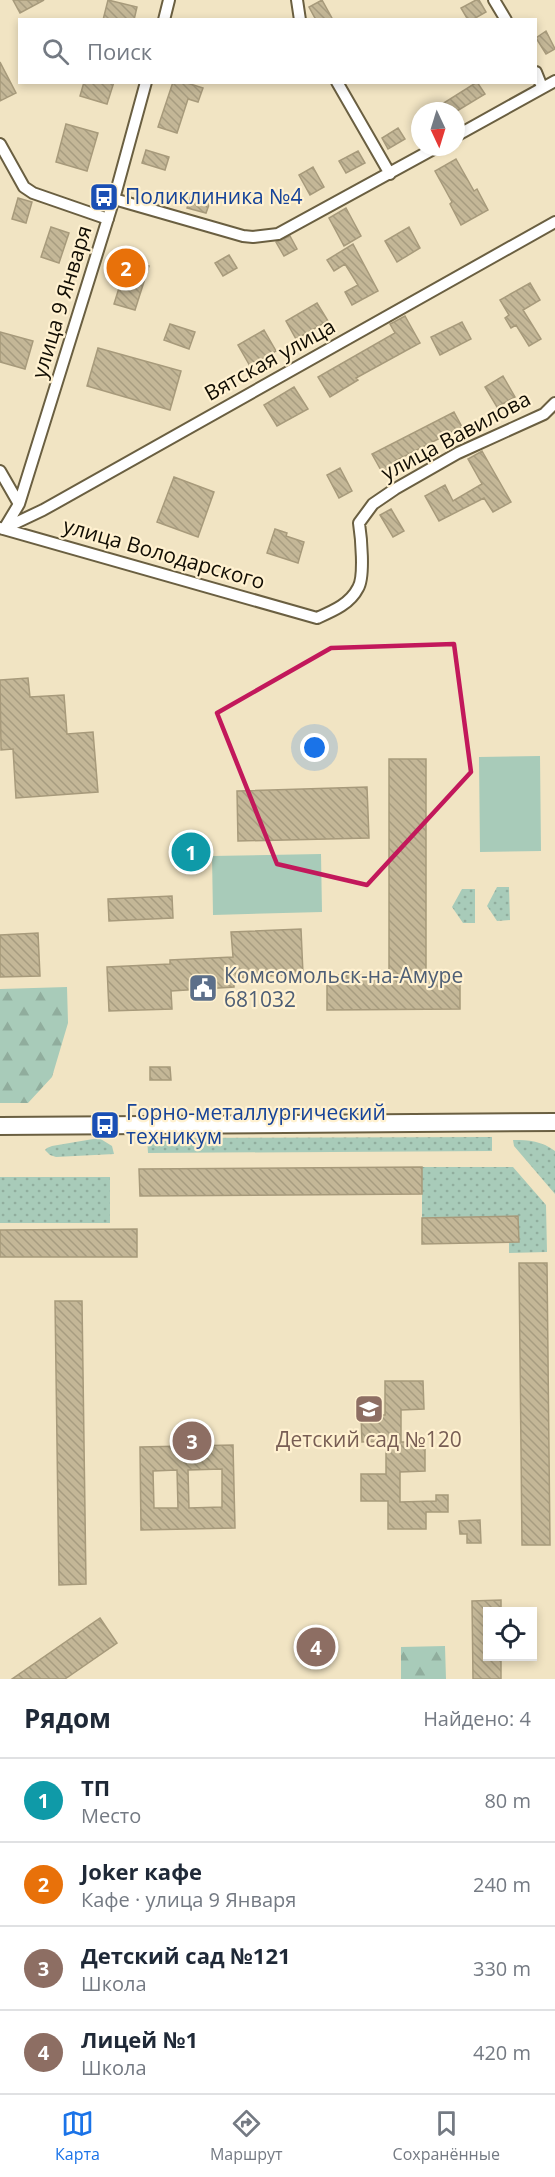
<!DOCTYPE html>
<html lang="ru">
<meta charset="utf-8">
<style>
:root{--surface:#fff;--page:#f6f6f7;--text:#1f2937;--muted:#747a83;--line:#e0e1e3;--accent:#1a73e8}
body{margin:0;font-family:"Open Sans",sans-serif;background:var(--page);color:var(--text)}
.controls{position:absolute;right:18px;bottom:18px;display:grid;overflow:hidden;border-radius:0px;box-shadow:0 3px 9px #0003}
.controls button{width:54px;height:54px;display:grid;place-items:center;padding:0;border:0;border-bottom:2px solid var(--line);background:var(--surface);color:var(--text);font:30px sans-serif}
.compass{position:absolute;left:411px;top:102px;width:54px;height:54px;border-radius:50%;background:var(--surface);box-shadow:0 3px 9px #0003;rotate:176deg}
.you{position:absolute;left:315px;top:748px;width:21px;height:21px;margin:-15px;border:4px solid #fff;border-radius:50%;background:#1a73e8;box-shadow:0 0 0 9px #1a73e833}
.badge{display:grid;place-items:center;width:39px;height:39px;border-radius:50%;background:var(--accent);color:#fff;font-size:20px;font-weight:700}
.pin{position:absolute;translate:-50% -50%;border:3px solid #fff;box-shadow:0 2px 6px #0006}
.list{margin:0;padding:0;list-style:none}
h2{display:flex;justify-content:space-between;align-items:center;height:78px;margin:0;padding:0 24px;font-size:26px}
h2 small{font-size:20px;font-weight:400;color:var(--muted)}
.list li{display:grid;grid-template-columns:39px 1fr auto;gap:18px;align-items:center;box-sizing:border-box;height:84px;padding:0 24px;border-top:2px solid var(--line)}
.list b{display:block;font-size:22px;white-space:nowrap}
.list p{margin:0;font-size:20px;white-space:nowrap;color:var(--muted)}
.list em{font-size:20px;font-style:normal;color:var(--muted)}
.icon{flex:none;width:33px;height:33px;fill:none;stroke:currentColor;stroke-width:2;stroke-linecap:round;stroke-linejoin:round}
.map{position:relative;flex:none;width:555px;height:1679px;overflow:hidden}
.search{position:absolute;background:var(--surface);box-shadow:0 3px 9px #0003;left:18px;right:18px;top:18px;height:66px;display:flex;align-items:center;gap:15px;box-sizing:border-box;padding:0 21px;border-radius:0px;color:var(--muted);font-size:22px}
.sheet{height:414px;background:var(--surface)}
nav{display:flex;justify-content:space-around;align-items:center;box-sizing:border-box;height:84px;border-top:2px solid var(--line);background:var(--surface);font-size:16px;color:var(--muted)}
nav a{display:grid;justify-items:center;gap:3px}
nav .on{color:var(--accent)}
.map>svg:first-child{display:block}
.grass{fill:url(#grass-dots)}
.forest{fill:url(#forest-firs)}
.pitch{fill:#a8cbb9}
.building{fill:url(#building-back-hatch);stroke:#a79a7b;stroke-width:1.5;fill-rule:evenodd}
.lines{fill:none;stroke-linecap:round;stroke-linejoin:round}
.minor-casing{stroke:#6a5f41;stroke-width:14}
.secondary-casing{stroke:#6a5f41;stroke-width:20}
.minor{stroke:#fff;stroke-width:10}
.secondary{stroke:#fff;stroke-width:16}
.marked{fill:none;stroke:#c2185b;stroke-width:4.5;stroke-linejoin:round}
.labels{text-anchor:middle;stroke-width:4.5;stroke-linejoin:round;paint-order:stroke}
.transit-label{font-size:21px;fill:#164399;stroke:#fff1d0;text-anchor:start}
.street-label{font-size:21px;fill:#110d03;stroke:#fff1d0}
.service-label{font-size:21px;fill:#4e5e75;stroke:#fff1d0;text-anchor:start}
.education-label{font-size:21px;fill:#785e54;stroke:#fff1d0}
</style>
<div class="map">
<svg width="555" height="1679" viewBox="0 0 555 1679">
<defs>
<pattern id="grass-dots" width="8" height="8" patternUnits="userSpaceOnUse" patternTransform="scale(1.5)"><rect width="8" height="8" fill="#a8cbb9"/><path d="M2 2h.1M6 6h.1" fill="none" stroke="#90ad9d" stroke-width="1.8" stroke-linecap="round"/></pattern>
<pattern id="forest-firs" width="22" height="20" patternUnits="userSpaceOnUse" patternTransform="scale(1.5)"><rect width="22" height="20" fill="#a8cbb9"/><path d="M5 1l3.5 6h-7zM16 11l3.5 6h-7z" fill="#90ad9d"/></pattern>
<pattern id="building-back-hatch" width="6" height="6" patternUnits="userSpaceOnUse" patternTransform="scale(1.5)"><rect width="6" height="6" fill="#c4b797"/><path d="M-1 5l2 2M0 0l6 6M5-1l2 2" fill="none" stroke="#a79c80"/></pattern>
</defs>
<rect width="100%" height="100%" fill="#f1e4c3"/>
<path class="grass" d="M497,887H509L510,920L497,921L487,906Z
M462,889H475V923H463L452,907Z
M492,1137V1151L148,1153L147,1138Z
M99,1138L112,1146L114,1154L56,1157L50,1155L45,1150L47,1148L52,1146Z
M513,1140C529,1140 542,1141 555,1151V1194L514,1146Z
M422,1167H513L546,1205L547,1252L509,1253V1242H519L518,1217L422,1218Z
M0,1177H110V1223H0Z"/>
<path class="forest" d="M67,987L68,1023L52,1077L28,1103H0V989Z
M445,1646L446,1679H401V1647Z"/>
<path class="pitch" d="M540,756L541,851L480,852L479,757Z
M321,854L322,912L213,915L212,856Z"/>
<path class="building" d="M13,0H44L20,13Z
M108,0L137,7L134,20H103Z
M322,0L333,20H316L309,7Z
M476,0H479L486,12L472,20H468L461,8Z
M546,31L555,49L546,54L536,38Z
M0,62L16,93L0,101Z
M84,82H114L107,104L80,96Z
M173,82H184L203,88L198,102L188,99L177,133L158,127Z
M477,82L485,94L457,111H431Z
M66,124L98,133L87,171L56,162Z
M398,128L405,139L388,149L382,138Z
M146,150L169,157L165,170L142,163Z
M358,151L365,163L346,173L339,161Z
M456,159L474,191L477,189L488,210L461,225L450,204L452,202L435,171Z
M313,167L324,187L310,195L299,175Z
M191,196L210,202L206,213L187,208Z
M18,198L32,202L26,223L12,219Z
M346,208L361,236L344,246L329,218Z
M51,227L69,233L59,263L41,257Z
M409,227L420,248L397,262L385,241Z
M290,236L297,249L284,256L276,242Z
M353,244L378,291L352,305L345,292L358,285L345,264L334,271L327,260Z
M229,255L237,268L223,276L215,263Z
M128,259L149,266L135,310L114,304Z
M530,283L540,300L523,310L541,339L529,346L516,325L511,328L505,318L509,315L500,300Z
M317,303L328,321L296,339L286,321Z
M405,316L420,343L356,378L358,380L330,397L318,377L395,333L390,324Z
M462,322L471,339L440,355L431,337Z
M170,324L195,332L189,349L164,340Z
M264,330L276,351L250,366L238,345Z
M0,332L33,341L25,369L0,362Z
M98,348L181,371L170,410L87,386Z
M503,376L515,397L497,407L485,387Z
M294,387L308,409L277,426L264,405Z
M454,412L462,427L395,461L397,464L382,472L372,454Z
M482,451L511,502L493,512L484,498L439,521L425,496L445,485L453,501L482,484L468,459Z
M340,468L352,491L339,498L327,475Z
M174,477L214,492L198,537L157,522Z
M391,509L404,531L393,537L380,515Z
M275,529L287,533L286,536L304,542L298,563L267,553Z
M28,678L30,697L64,695L67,734L93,732L98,792L16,798L13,749L1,750L0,680Z
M389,759H426V973H460V1009L327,1010V975H389Z
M367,787L369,838L238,841L237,791Z
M184,842H197L198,862H185Z
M172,896L173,918L109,921L108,899Z
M301,929L303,974L234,978V987L171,991L172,1009L109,1011L107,967L170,964V960L233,957L231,932Z
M38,933L40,976L0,977V935Z
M150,1067H170L171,1080H150Z
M422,1167V1194L140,1196L139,1169Z
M518,1216L519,1242L422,1244V1218Z
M137,1229V1257H0V1230Z
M519,1263H547L550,1545H522Z
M55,1301H82L86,1584L59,1585Z
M385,1381H423L424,1409L401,1410V1442H425V1471L400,1472V1502L436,1501V1495H448V1512H426V1529H388V1501H361V1474H386V1441L362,1442L361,1415H385Z
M233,1445L235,1528L141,1530L140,1447ZM222,1469V1507L189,1508L188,1470ZM177,1470L178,1508H154L153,1471Z
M480,1520L481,1543H467V1534H460L459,1521Z
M501,1600V1611H488V1656H501V1679H473L472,1601Z
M100,1618L117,1643L65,1679H12Z"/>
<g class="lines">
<g class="minor-casing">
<path id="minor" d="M297,0L300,20
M494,0L506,20
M164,20L169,0
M536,72L542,87
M337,82L390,174
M456,136L555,81
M0,144L24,187L33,193L108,219
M114,199L243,236L253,237L278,234L437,147
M0,471L19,504
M0,528L317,618C333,611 350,604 358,588C365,577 361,536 359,523L373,504L395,489L458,453L544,414L555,403
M3,529L43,510L555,222
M4,529L19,504L114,199L146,82"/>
</g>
<g class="secondary-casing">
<path id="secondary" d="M0,1126L555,1122"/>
</g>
<use href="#minor" class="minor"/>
<use href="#secondary" class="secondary"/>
</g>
<path class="marked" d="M454,644L471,772L367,885L277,864L217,713L331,648Z"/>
<defs>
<g id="bus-square" transform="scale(1.5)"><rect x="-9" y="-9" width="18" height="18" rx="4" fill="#1a4fb4" stroke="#fff1d0"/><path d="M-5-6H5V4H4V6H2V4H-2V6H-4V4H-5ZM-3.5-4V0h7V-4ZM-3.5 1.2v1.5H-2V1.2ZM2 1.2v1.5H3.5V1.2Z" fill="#fff"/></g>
<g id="civic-square" transform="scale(1.5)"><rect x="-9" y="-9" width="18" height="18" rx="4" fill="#5c6f8a" stroke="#fff1d0"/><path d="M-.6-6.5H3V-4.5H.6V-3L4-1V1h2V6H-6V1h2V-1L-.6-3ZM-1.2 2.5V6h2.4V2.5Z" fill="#fff"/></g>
<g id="school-square" transform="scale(1.5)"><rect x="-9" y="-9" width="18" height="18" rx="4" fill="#8d6e63" stroke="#fff1d0"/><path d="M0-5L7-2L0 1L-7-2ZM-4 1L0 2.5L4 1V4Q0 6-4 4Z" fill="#fff"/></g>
</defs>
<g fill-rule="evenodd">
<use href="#bus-square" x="104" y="197"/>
<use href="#civic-square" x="203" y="988"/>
<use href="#bus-square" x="105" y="1125"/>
<use href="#school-square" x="369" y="1409"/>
</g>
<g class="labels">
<g class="transit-label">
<text x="125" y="204">Поликлиника №4</text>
<text x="126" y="1120">Горно-металлургический<tspan x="126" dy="24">техникум</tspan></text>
</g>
<g class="street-label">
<text transform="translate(62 302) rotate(-73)" y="7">улица 9 Января</text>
<text transform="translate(270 360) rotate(-29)" y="7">Вятская улица</text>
<text transform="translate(456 436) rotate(-28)" y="7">улица Вавилова</text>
<text transform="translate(164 554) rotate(16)" y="7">улица Володарского</text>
</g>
<g class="service-label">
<text x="224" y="983">Комсомольск-на-Амуре<tspan x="224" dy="24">681032</tspan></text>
</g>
<g class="education-label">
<text x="369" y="1447">Детский сад №120</text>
</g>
</g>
</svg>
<div class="controls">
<button><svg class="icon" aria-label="locate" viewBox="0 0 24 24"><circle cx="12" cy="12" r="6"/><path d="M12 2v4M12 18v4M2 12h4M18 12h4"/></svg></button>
</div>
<svg class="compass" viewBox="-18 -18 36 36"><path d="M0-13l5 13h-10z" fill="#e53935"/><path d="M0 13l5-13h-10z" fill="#747a83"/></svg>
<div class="you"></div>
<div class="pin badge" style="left:191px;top:852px;background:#0f9aa8">1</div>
<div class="pin badge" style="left:126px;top:268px;background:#e8710a">2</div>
<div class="pin badge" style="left:192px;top:1441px;background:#8d6e63">3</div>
<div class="pin badge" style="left:316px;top:1647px;background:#8d6e63">4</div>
<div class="search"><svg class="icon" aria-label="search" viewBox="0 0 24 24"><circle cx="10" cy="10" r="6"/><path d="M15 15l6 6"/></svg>Поиск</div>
</div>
<section class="sheet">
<h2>Рядом<small>Найдено: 4</small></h2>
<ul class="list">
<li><span class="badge" style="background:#0f9aa8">1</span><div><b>ТП</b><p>Место</p></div><em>80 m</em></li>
<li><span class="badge" style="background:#e8710a">2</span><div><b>Joker кафе</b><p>Кафе · улица 9 Января</p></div><em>240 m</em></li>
<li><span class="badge" style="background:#8d6e63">3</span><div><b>Детский сад №121</b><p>Школа</p></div><em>330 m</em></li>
<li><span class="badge" style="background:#8d6e63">4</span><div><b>Лицей №1</b><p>Школа</p></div><em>420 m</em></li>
</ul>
</section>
<nav>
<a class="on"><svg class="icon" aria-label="map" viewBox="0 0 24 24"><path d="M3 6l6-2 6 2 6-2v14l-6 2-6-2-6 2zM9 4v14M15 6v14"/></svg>Карта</a>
<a><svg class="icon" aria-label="directions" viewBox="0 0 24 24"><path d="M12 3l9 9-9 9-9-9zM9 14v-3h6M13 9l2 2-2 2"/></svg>Маршрут</a>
<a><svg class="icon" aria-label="saved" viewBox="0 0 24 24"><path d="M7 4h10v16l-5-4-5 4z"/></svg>Сохранённые</a>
</nav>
